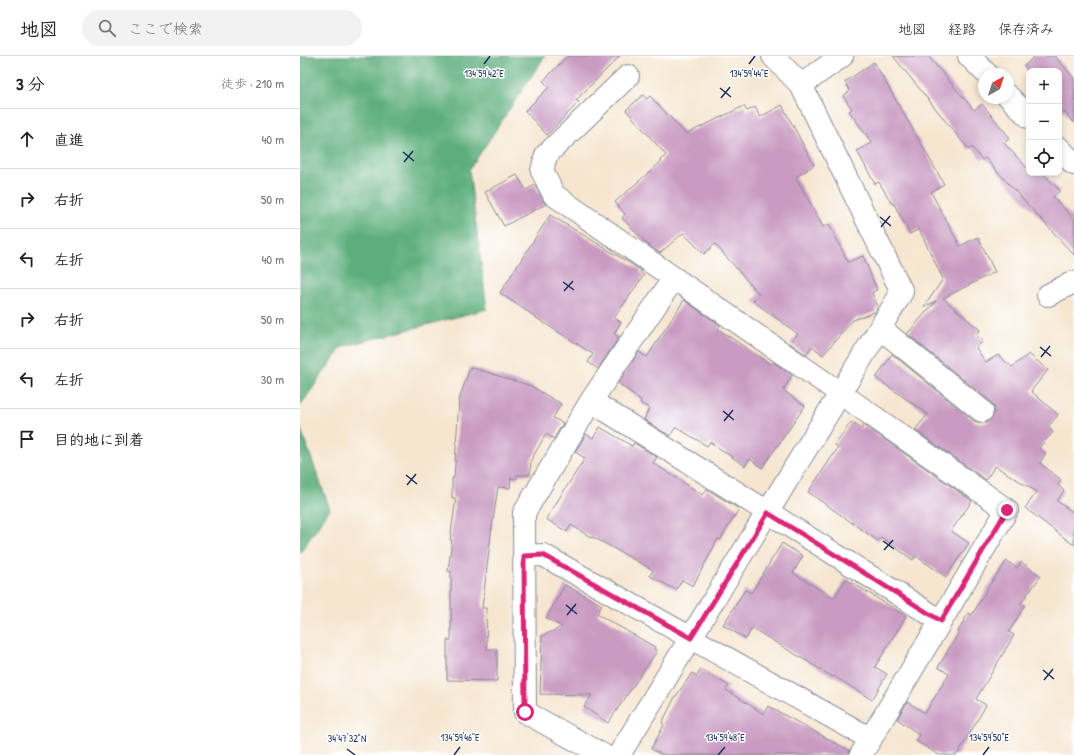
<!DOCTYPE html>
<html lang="ja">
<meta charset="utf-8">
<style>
:root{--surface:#fff;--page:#f2f2f2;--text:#222;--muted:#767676;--line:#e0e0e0}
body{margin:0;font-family:"Patrick Hand","Klee One",sans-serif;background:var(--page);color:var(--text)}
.controls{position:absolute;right:12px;top:12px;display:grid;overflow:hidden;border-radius:8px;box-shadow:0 2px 6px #0003}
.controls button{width:36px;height:36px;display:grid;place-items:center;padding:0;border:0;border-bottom:1px solid var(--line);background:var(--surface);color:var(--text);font:20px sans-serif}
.compass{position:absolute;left:678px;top:12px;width:36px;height:36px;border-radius:50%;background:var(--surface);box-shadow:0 2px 6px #0003;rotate:39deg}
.stop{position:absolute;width:12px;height:12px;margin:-9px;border:3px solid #db2777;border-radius:50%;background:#fff}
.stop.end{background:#db2777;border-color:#fff;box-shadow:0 1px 4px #0008}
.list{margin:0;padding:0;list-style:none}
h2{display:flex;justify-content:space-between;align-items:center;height:52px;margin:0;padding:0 16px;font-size:17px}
h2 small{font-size:13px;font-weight:400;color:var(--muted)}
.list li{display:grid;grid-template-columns:26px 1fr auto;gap:12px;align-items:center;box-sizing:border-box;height:60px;padding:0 16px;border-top:1px solid var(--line)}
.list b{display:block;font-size:15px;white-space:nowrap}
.list em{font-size:13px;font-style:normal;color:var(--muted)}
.icon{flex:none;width:22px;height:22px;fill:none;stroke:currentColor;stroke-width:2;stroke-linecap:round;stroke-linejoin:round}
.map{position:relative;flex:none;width:774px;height:699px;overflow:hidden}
header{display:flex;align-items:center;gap:24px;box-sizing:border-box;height:56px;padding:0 20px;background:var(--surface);border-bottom:1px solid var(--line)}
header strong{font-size:19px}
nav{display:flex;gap:22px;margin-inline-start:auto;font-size:14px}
.search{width:280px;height:36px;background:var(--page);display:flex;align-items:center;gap:10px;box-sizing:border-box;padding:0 14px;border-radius:22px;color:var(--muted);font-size:15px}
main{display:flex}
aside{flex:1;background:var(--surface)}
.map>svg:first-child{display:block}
.forest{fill:#5dae7b;stroke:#3c6e6c}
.building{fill:#c99bc2}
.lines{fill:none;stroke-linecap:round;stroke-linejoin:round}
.minor-casing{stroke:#888a97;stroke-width:24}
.minor{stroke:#fff;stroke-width:22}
.route{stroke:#db2777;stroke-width:5}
.ticks{fill:none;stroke:#1b2f5e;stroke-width:1.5}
.ticks-label{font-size:10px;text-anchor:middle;fill:#1b2f5e;stroke:#fff;stroke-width:3;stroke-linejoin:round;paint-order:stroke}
</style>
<header>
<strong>地図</strong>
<div class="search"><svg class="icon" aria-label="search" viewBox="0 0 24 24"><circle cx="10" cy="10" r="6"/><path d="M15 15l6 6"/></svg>ここで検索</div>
<nav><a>地図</a><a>経路</a><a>保存済み</a></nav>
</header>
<main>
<aside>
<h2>3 分<small>徒歩 · 210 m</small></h2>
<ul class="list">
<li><svg class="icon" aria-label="ahead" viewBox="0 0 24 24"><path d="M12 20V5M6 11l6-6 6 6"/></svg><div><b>直進</b></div><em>40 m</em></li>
<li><svg class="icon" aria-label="right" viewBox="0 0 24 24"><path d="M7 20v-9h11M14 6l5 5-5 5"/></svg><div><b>右折</b></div><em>50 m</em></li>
<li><svg class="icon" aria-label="left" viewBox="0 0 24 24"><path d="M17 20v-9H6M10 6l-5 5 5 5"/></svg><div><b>左折</b></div><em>40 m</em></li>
<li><svg class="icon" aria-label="right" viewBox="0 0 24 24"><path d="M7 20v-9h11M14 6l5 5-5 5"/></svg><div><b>右折</b></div><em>50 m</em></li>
<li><svg class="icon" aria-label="left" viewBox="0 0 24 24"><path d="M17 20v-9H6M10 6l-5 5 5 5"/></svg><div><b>左折</b></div><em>30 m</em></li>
<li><svg class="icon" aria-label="arrive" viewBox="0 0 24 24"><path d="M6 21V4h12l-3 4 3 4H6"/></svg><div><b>目的地に到着</b></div></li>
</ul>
</aside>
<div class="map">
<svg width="774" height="699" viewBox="0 0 774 699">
<rect width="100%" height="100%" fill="#fff"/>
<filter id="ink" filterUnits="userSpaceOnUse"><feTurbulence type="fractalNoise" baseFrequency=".025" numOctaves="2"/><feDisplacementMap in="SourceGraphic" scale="8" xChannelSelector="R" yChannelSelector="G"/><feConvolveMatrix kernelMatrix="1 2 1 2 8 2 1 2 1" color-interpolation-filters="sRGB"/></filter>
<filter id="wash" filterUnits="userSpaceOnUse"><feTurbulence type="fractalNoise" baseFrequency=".012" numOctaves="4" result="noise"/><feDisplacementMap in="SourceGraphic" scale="16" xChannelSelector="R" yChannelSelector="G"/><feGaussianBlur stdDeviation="0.9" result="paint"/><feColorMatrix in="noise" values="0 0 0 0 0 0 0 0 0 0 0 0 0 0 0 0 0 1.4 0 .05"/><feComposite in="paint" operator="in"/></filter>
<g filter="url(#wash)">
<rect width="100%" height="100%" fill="#f6e6d0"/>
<path class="forest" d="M0,0H245L169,114L187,253L42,291L0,350Z
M0,371L30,453L0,497Z"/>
<g id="blocks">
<path class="building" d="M268,0H320L276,44L279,46L247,79L225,55L249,31L243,25Z
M593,0H628L674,54L682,48L710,82L704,87L729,114V117H743L760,135L753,141L774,163V199L685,102L682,104L672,91L669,94Z
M735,0H755L774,22V67L759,50V15H729V16L724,10Z
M574,6L644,128L631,136L660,190L678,181L695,216L643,242L680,274L675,279L683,285L676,292L686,306L698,299L712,311L729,298L748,314L731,335L758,359L748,371L753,376L739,392L746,397L740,407L761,424L758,429L764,435L757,445L774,457V489L725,452L737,436L695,410L686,424L615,374L628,358L576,322L592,298L674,365L680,367H686L691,363L694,357V351L690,345L607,278L636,245L624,251L643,223L619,173L610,178L594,148H592L579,126L575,128L557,95L572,87L549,55L552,53L543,40L550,35L545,26Z
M343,39L347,43L350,40L386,78L444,50L447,55L455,51L460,61L482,49L514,109L496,121L523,171L529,168L548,206L563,200L577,234L572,236L578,251L575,256L553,264L523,299L512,290L506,299L490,287L498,278L453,245L459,238L415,188L404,198L383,177L360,197L346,187L322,162L325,158L315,146L362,105L361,104L366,99L326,54Z
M217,119L226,134L235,129L243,145L246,148L204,170L185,136Z
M250,159L328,206L342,215L340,216L344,219L314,262L321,266L314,278L319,281L298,313L288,306L293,298L244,267L200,237Z
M384,244L420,269L418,273L471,309L473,306L492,319L483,334L505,350L462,412L450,403L445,410L410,386L407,390L376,371L370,380L344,364L349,352L340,347L341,344L318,327L339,296L347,301Z
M170,311L231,330L261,348L253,362L263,367L254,383L246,378L231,404L230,419H217V423L211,422L210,432L198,431L191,478L182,552H186L187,593H197V625L147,624V584H151V516L148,515L152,484H150L156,442H152V422H154L159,344Z
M551,366L562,373L564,369L672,445L651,475L669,487L646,521L616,500L613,504L581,481L578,485L508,436L538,392L535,389Z
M300,371L332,390L334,387L357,401L353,407L403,439L407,433L439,453L420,484L418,483L393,530L382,524L376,534L350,520L353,514L293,481L292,482L271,469L267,476L246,463L285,402L275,396L286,378L293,382Z
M482,487L503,500L493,517L534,542L546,523L606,560L575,611L587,618L572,644L534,620L533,621L452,572L446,583L423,569L445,534L451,537Z
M707,505L717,512L721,506L741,520L721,547L725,549L709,576L714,579L676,643L686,649L666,684L657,699H639L616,685L620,679L597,663L607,646L625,657L649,618L638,611L659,576H658L668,557L672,559L690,528Z
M265,529L302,549L297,558L355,591L354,593L357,595L308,667L284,651L292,639L240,638L242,580L262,571L246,562Z
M401,613L429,630L426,634L464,658L468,650L550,695L549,699H363L351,693L364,669L362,667L374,643L392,617L397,620Z"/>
</g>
</g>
<g filter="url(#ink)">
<use href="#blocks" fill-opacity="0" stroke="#888a97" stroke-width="1"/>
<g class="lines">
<g class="minor-casing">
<path id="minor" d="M669,0L687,18
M328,20L246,99L242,115L254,139L540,337L707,454L561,699
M501,29L542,0
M708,40L729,61
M759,92L774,108
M748,239L774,226
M580,272L682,355
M291,345L641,565
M224,500L243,499L571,683
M303,699L225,656L224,457L291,345L374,222
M319,699L602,236L501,29L473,0"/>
</g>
<use href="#minor" class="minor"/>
</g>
</g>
<g class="lines" filter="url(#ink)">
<path class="route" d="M225,656L224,500L243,499L391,582L468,457L641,565L707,454"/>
</g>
<path class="ticks" d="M184,8L190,0M449,8L455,0M420,32L431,41M421,42L430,31M103,96L114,105M104,106L113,95M580,161L591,170M581,171L590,160M263,226L274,234M264,235L273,225M740,291L751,300M741,301L750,290M423,355L434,364M424,365L433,354M106,419L117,428M107,429L116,418M583,485L594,493M584,494L593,484M266,549L277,558M267,559L276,548M743,614L754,623M744,624L753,613M47,693L55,699M154,699L160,691M418,699L425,691M683,699L689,691"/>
<g class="ticks-label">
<text x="184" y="21">134°59'42"E</text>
<text x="449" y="21">134°59'44"E</text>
<text x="160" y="685">134°59'46"E</text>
<text x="425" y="685">134°59'48"E</text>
<text x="689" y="685">134°59'50"E</text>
<text x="47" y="686">34°47'32"N</text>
</g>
</svg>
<div class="controls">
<button>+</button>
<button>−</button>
<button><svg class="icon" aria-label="locate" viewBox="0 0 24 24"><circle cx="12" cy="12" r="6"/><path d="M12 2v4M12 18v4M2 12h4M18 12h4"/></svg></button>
</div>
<svg class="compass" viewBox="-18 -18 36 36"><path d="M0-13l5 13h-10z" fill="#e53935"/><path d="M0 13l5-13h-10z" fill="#767676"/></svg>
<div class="stop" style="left:225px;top:656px"></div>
<div class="stop end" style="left:707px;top:454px"></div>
</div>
</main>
